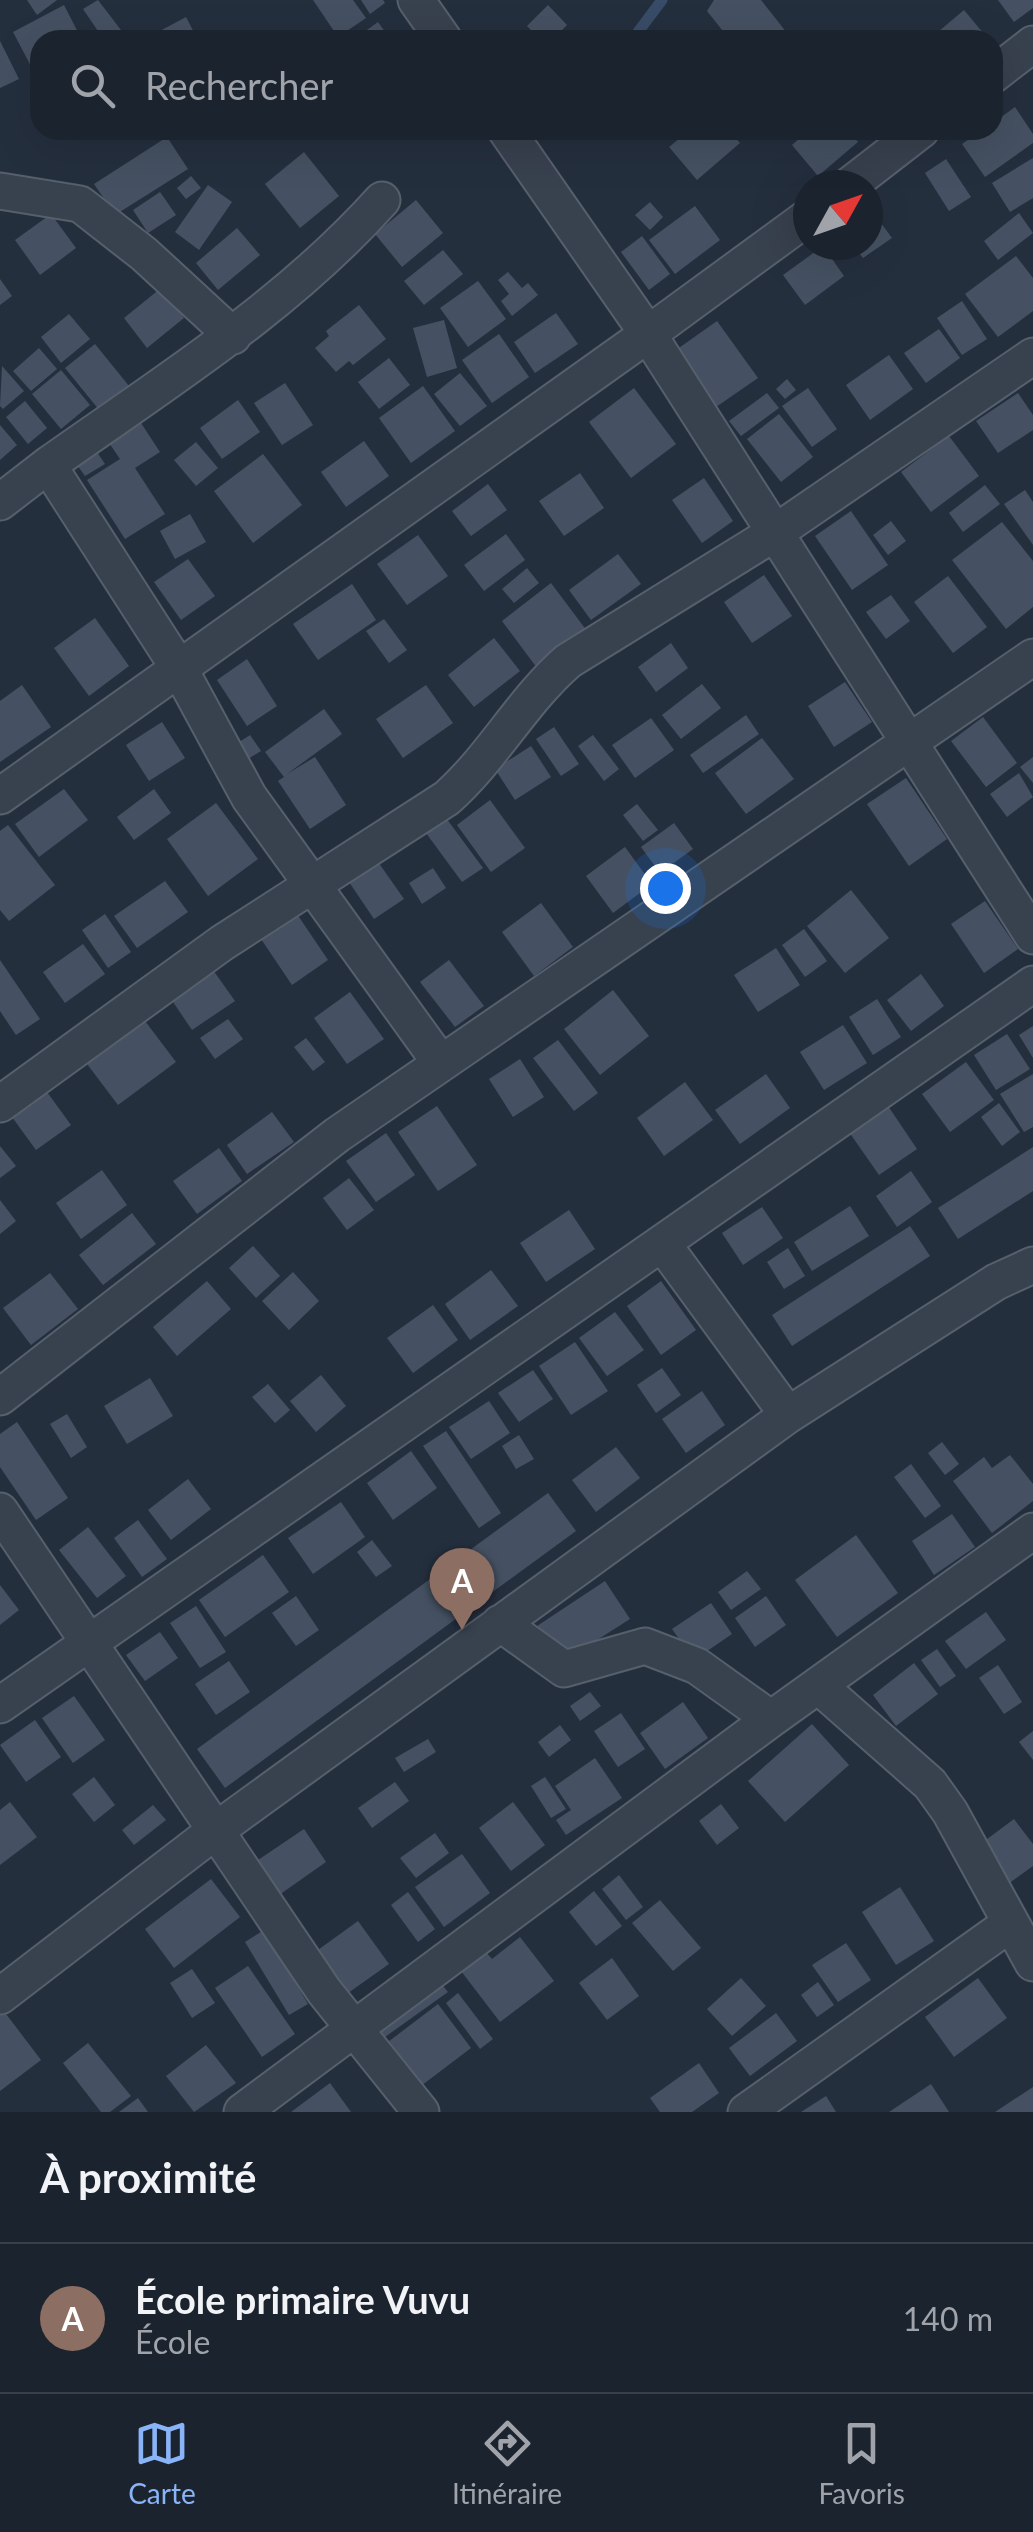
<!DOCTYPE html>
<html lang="fr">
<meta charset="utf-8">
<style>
:root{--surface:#1b232e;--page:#242b36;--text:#f1f3f6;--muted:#a0a4aa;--line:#39404a;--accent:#8ab4f8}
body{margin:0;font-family:Lato,sans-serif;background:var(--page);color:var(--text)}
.compass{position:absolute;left:793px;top:170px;width:90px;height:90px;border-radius:50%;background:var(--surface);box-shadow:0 10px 40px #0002;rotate:50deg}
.you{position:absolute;left:665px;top:888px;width:35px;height:35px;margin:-25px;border:8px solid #fff;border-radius:50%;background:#1a73e8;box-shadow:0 0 0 15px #1a73e833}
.badge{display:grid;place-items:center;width:65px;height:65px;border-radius:50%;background:var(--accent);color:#fff;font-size:32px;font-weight:700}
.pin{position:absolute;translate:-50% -82px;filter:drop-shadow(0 2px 5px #0008)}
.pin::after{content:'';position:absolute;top:52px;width:35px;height:30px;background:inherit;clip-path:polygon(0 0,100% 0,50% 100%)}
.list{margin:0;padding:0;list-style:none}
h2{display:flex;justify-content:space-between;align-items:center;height:130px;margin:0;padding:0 40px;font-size:42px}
h2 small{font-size:32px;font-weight:400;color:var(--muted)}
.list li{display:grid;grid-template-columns:65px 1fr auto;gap:30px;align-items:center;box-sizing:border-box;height:150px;padding:0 40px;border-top:2px solid var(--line)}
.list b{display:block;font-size:38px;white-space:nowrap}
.list p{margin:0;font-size:32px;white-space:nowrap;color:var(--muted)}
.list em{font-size:32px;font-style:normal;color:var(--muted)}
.icon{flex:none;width:55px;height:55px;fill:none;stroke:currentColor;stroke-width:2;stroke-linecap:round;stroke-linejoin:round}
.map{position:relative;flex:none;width:1033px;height:2112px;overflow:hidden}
.search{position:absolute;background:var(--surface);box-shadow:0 10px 40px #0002;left:30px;right:30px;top:30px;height:110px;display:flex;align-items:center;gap:25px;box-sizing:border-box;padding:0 35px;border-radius:30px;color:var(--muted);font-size:38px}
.sheet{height:280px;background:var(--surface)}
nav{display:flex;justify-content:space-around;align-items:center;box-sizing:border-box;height:140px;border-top:2px solid var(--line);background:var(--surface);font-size:28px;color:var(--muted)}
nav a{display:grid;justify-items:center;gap:5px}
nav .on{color:var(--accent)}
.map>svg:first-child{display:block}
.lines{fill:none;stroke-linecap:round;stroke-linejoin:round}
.stream{stroke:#394c67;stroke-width:11}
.building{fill:#455162}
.street-casing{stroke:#565f6c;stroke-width:39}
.street{stroke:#38414e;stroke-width:35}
</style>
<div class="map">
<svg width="1033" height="2112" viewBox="0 0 1033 2112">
<rect width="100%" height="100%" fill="#242f3e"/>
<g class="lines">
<path class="stream" d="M632,40L662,0"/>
</g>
<path class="building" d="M27,0H57L37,15Z
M98,0L121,30L104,40L83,9Z
M313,0H353L366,18L338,37Z
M361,0H383L385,3L370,14Z
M714,0H761L787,33L779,40H730L707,11Z
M998,0H1033V8L1014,22Z
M64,5L82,40H40V66L33,70L13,32Z
M548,5L567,25L552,40H541L527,26Z
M964,10L989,40H934L932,37Z
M186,17L198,40H143Z
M378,22L391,40H353Z
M0,41L19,79L0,88Z
M1015,107L1033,134V143L985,177L962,144L982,130H993V123Z
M690,130H728L740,143L697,180L669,147Z
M809,130H848L858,142L818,176L792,145Z
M167,137L188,169L115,215L94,184Z
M304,152L339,196L300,228L265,184Z
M1033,158V198L1010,212L992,183Z
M946,159L971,197L949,211L925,173Z
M191,176L201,188L186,199L177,188Z
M208,185L232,202L199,250L175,232Z
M160,192L176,215L148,233L133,210Z
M416,200L443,233L402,267L375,234Z
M650,202L663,217L650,230L635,215Z
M695,206L720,240L675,274L649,240Z
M872,211L892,238L863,258L853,245H868Z
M1019,213L1033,233L998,260L984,241Z
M51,214L76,248L40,275L15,240Z
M237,228L260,255L218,290L196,263Z
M642,236L670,274L649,290L621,252Z
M823,246L844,276L805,305L783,275Z
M443,250L463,274L424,305L404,281Z
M1016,256L1033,278V311L998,337L965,294Z
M508,272L522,288L528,283L538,295L512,316L501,301L509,294L498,280Z
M0,279L12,296L0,305Z
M478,281L506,319L468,347L440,308Z
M161,288L184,318L147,348L124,318Z
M962,301L987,339L962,355L937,318Z
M359,305L386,339L353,365L349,361L336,372L315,348L329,336L326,331Z
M556,313L578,344L535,373L514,342Z
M69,314L90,339L61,363L41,337Z
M444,320L457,368L427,377L413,328Z
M717,321L758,378L716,407L676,350Z
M939,329L960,358L926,383L904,353Z
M499,334L529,377L492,403L462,360Z
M95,344L129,386L100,411L65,368Z
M39,348L57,369L31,391L13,371Z
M889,355L913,389L870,420L846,385Z
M389,358L410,385L379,409L358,382Z
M2,366L24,391L3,409L0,406Z
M61,370L90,405L61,429L32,394Z
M460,373L487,406L460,426L434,394Z
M787,379L796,390L785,399L776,389Z
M285,383L313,425L282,445L254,403Z
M423,386L455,431L411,463L379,418Z
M634,388L676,444L631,478L589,422Z
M808,388L837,429L812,447L782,406Z
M767,393L779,408L741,436L729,421Z
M1018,393L1033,415V430L998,453L976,421Z
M238,400L260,432L222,459L200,428Z
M25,401L47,428L28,444L6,417Z
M779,414L813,457L781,482L747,439Z
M139,420L160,452L135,468L165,514L125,539L87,480L120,459L107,440Z
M0,425L17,445L0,460Z
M949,436L979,476L931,512L901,472Z
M364,441L389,476L346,507L321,472Z
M196,442L218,468L196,486L174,460Z
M95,449L105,464L85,476L75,462Z
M263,454L302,505L253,543L214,491Z
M580,473L604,508L564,536L539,501Z
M704,478L733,521L702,543L672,500Z
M488,484L507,510L471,536L452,511Z
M985,485L1000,504L963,532L949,513Z
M1025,490L1033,502V545L1004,504Z
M851,511L888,565L852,590L815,536Z
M190,514L206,542L175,559L160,531Z
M891,521L906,541L888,555L873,535Z
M1002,522L1033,561V607L1006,629L952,560Z
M506,534L525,560L484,591L464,565Z
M418,535L448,576L407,605L377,564Z
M618,554L641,584L591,620L569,590Z
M188,559L215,596L181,620L154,582Z
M527,568L539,583L514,603L502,589Z
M764,575L792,616L752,643L724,602Z
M948,576L987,627L953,653L914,602Z
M551,583L587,631L537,668L502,621Z
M352,584L376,620L318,660L293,624Z
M891,595L910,621L886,639L866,612Z
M95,618L129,666L89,696L54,648Z
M384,619L407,650L389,663L366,631Z
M494,638L520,671L474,707L448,675Z
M671,643L688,668L656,692L638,667Z
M247,659L277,706L247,726L217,680Z
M845,682L872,722L834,747L808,706Z
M702,684L721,708L681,739L662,715Z
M22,685L51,727L0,762V701Z
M426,685L453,723L403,758L376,719Z
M324,709L342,734L287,774L315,757L346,805L310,829L278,781L284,777L265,752Z
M746,715L759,734L703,773L690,755Z
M983,717L1017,763L986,787L951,741Z
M651,718L674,750L635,778L612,745Z
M162,722L185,758L149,781L126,745Z
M554,727L579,764L561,776L536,739Z
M250,735L261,751L243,762L233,746Z
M593,735L619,769L604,781L578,746Z
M762,738L794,779L746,814L715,773Z
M531,746L551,777L515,800L495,769Z
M1033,757V783L1020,767Z
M1019,773L1033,797L1007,817L990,794Z
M906,778L947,839L909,866L867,804Z
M64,789L88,820L39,857L15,824Z
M154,789L171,813L134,840L117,817Z
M490,800L525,848L491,872L457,825Z
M216,803L258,859L208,896L167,839Z
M637,804L658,830L643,841L623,815Z
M446,818L483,868L462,882L426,833Z
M674,823L693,849L660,873L641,847Z
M8,825L55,885L9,921L0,910V831Z
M625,847L652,884L613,913L586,876Z
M376,859L404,899L374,919L347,879Z
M433,868L446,888L422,904L409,883Z
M165,881L188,912L137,948L114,916Z
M851,890L889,938L845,973L807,926Z
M985,901L1018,949L984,973L951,924Z
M541,903L573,947L534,976L502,932Z
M105,914L131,952L108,968L82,930Z
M297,914L328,960L292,985L261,939Z
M804,929L827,961L805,977L782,945Z
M83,944L105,974L65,1003L43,972Z
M776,948L800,985L758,1012L734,975Z
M0,960L40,1019L16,1035L0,1011Z
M449,960L484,1006L455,1027L420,982Z
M213,970L235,1001L192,1030L171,999Z
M921,974L944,1006L911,1031L887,1000Z
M613,990L649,1036L600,1075L564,1029Z
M350,992L384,1039L347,1064L314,1018Z
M877,999L901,1037L873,1055L849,1017Z
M142,1017L176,1062L118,1105L84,1060Z
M228,1019L243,1039L215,1059L200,1038Z
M843,1025L867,1063L824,1090L800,1052Z
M1033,1026V1058L1019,1035Z
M1007,1034L1030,1069L996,1090L974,1055Z
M306,1038L325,1062L313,1071L294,1047Z
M558,1040L598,1093L574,1111L533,1058Z
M520,1059L544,1097L513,1117L489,1079Z
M966,1062L994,1100L950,1132L922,1094Z
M766,1074L790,1108L740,1144L715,1110Z
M1033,1074V1127L1024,1132L1000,1094Z
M685,1082L713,1120L664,1156L637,1118Z
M47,1092L71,1125L36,1150L12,1117Z
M999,1103L1020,1132L1002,1146L981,1117Z
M437,1106L477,1165L438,1191L398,1132Z
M888,1106L917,1149L879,1175L849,1132Z
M272,1112L294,1142L247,1174L227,1145Z
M386,1133L415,1175L376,1202L346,1161Z
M0,1146L16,1166L0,1178Z
M1033,1147V1191L958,1239L938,1208Z
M219,1148L242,1181L197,1214L173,1181Z
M102,1170L127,1205L81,1239L56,1203Z
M911,1171L932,1202L897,1227L876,1196Z
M349,1178L374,1210L347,1230L323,1198Z
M0,1200L16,1221L0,1234Z
M850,1206L869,1236L812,1271L794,1242Z
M762,1207L783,1238L743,1265L722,1233Z
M569,1210L595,1249L546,1282L520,1243Z
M132,1213L156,1244L103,1285L79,1255Z
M910,1226L930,1256L792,1346L772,1315Z
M253,1246L280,1276L256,1298L229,1268Z
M788,1248L805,1276L784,1289L767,1262Z
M491,1270L518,1306L470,1340L445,1304Z
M293,1272L319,1301L289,1330L262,1301Z
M50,1273L78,1309L31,1345L3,1308Z
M207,1281L231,1309L177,1356L153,1327Z
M661,1281L696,1330L661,1355L627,1306Z
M433,1305L458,1340L413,1373L387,1338Z
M615,1312L644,1350L607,1376L579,1338Z
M575,1342L608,1391L571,1415L539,1366Z
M662,1368L681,1395L656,1413L637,1385Z
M533,1370L553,1399L519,1422L498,1393Z
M321,1375L346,1406L316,1432L290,1401Z
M150,1378L173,1416L127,1444L104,1406Z
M268,1384L290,1410L275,1423L252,1397Z
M702,1391L725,1425L686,1453L662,1419Z
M489,1401L510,1433L471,1459L449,1427Z
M67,1414L87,1447L71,1458L50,1424Z
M17,1422L68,1498L36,1520L0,1467V1434Z
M446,1431L501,1513L479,1528L423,1446Z
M519,1435L534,1459L516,1469L502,1446Z
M942,1442L959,1464L945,1475L928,1453Z
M616,1447L640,1478L596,1512L572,1480Z
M411,1451L437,1488L393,1520L367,1483Z
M1010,1455L1033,1484V1501L992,1533L953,1481L984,1457L992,1468Z
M911,1464L941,1506L925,1518L894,1477Z
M188,1479L211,1509L171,1540L148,1510Z
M548,1493L576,1531L225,1788L197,1749Z
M341,1502L365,1537L313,1574L288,1538Z
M952,1514L975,1547L934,1575L912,1541Z
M138,1520L167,1559L142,1577L114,1538Z
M88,1527L126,1576L97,1598L59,1550Z
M856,1535L898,1593L837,1637L795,1580Z
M372,1540L392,1566L376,1577L357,1552Z
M263,1555L289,1592L225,1637L199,1600Z
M747,1571L761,1589L731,1610L718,1592Z
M605,1581L630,1619L561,1663L537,1626Z
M0,1585L19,1610L0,1625Z
M296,1596L319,1630L296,1646L272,1613Z
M766,1596L786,1625L755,1647L735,1618Z
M711,1603L732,1634L694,1660L672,1629Z
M196,1606L226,1652L200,1668L170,1623Z
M986,1612L1006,1640L966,1669L945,1641Z
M160,1632L178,1658L145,1681L126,1655Z
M937,1649L956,1676L940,1687L921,1660Z
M229,1661L250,1692L216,1715L195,1684Z
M914,1663L938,1694L896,1726L873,1695Z
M998,1665L1022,1702L1004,1714L979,1678Z
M590,1692L601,1706L580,1721L570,1706Z
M74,1696L105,1740L73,1763L42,1718Z
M683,1702L708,1738L665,1769L640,1733Z
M621,1713L645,1749L618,1767L594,1731Z
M35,1720L61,1757L26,1782L0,1745Z
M812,1724L849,1765L785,1822L748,1781Z
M560,1725L571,1740L549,1757L538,1742Z
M1033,1731V1760L1019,1742Z
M428,1739L436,1752L404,1772L395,1758Z
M595,1758L622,1798L566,1835L556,1820L571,1810L555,1786Z
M94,1777L115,1805L94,1822L72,1794Z
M545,1777L566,1809L551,1818L531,1786Z
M395,1782L409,1801L372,1828L358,1808Z
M10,1802L37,1837L0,1865V1810Z
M513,1802L545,1845L511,1871L479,1828Z
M721,1804L739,1828L717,1845L699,1821Z
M153,1805L166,1820L134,1845L122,1830Z
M1014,1819L1033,1844V1866L1004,1887L975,1848Z
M304,1829L326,1862L272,1900L249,1866Z
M435,1833L449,1853L416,1878L400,1858Z
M462,1854L490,1893L444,1927L415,1887Z
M619,1875L643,1907L626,1920L602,1889Z
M211,1879L240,1917L174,1968L145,1929Z
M900,1887L934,1941L896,1965L862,1912Z
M594,1891L622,1926L596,1946L569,1912Z
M408,1892L435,1929L418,1942L391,1905Z
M660,1900L701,1948L673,1971L632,1923Z
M358,1921L389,1964L341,1998L311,1955Z
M264,1930L308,2004L289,2015L245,1942Z
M520,1937L554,1981L500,2022L461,1971L486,1952L492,1959Z
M846,1943L871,1980L838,2002L812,1965Z
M612,1958L639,1996L607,2020L579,1983Z
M248,1966L295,2034L262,2057L215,1988Z
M192,1969L215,2003L192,2018L170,1983Z
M741,1978L766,2006L732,2036L707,2009Z
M978,1978L1007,2018L954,2057L925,2017Z
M440,1982L448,1992L385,2037L378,2027Z
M818,1982L834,2005L817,2017L801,1995Z
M458,1993L493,2039L480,2049L446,2003Z
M438,2004L471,2048L417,2089L384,2045Z
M0,2006L41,2060L0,2091Z
M776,2013L797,2041L750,2076L729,2048Z
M88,2043L131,2096L110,2112H101L63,2063Z
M206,2045L236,2083L194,2112L166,2076Z
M699,2063L719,2093L692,2112H660L650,2098Z
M330,2083L351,2112H291Z
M931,2084L949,2112H889Z
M1033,2087V2112H995Z
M826,2096L836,2112H801Z
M138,2098L148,2112H119Z"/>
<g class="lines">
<g class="street-casing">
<path id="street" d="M416,0L444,40
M993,75L1033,44
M506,130L648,334L808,217
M850,185L921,130
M0,191L80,204L144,254L233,336
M48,465C165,382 286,307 382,200
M0,502L48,465L180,670L249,797L440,1062
M0,796L648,334L1033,936
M0,1104L222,943L447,798C493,757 522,701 568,661L776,532L1033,356
M662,1243L788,1415
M0,1397L337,1135L1033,657
M0,1511L324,1991L421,2112
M500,1623L564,1669L645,1646L697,1666L771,1719
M820,1687L930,1784L950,1812L1033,1963
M0,1705L1033,984
M0,1996L215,1831L788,1415L996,1282L1033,1265
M242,2112L771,1719L1033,1531
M746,2112L1011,1923"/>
</g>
<use href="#street" class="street"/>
</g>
</svg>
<svg class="compass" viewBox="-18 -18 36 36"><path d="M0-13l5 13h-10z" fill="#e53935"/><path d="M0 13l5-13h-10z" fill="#a0a4aa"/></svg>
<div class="you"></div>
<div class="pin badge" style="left:462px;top:1630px;background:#8d6e63">A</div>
<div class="search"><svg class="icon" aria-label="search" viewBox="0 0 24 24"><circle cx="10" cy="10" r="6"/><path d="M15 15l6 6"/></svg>Rechercher</div>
</div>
<section class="sheet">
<h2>À proximité<small></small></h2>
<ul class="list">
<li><span class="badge" style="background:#8d6e63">A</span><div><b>École primaire Vuvu</b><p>École</p></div><em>140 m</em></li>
</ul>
</section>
<nav>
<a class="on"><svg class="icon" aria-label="map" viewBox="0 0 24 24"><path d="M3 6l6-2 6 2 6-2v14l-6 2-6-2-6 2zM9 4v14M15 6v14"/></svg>Carte</a>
<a><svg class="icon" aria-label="directions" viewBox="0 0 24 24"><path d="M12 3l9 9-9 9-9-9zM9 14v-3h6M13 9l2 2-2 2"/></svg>Itinéraire</a>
<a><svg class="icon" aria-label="saved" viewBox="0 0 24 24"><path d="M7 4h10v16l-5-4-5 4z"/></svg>Favoris</a>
</nav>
